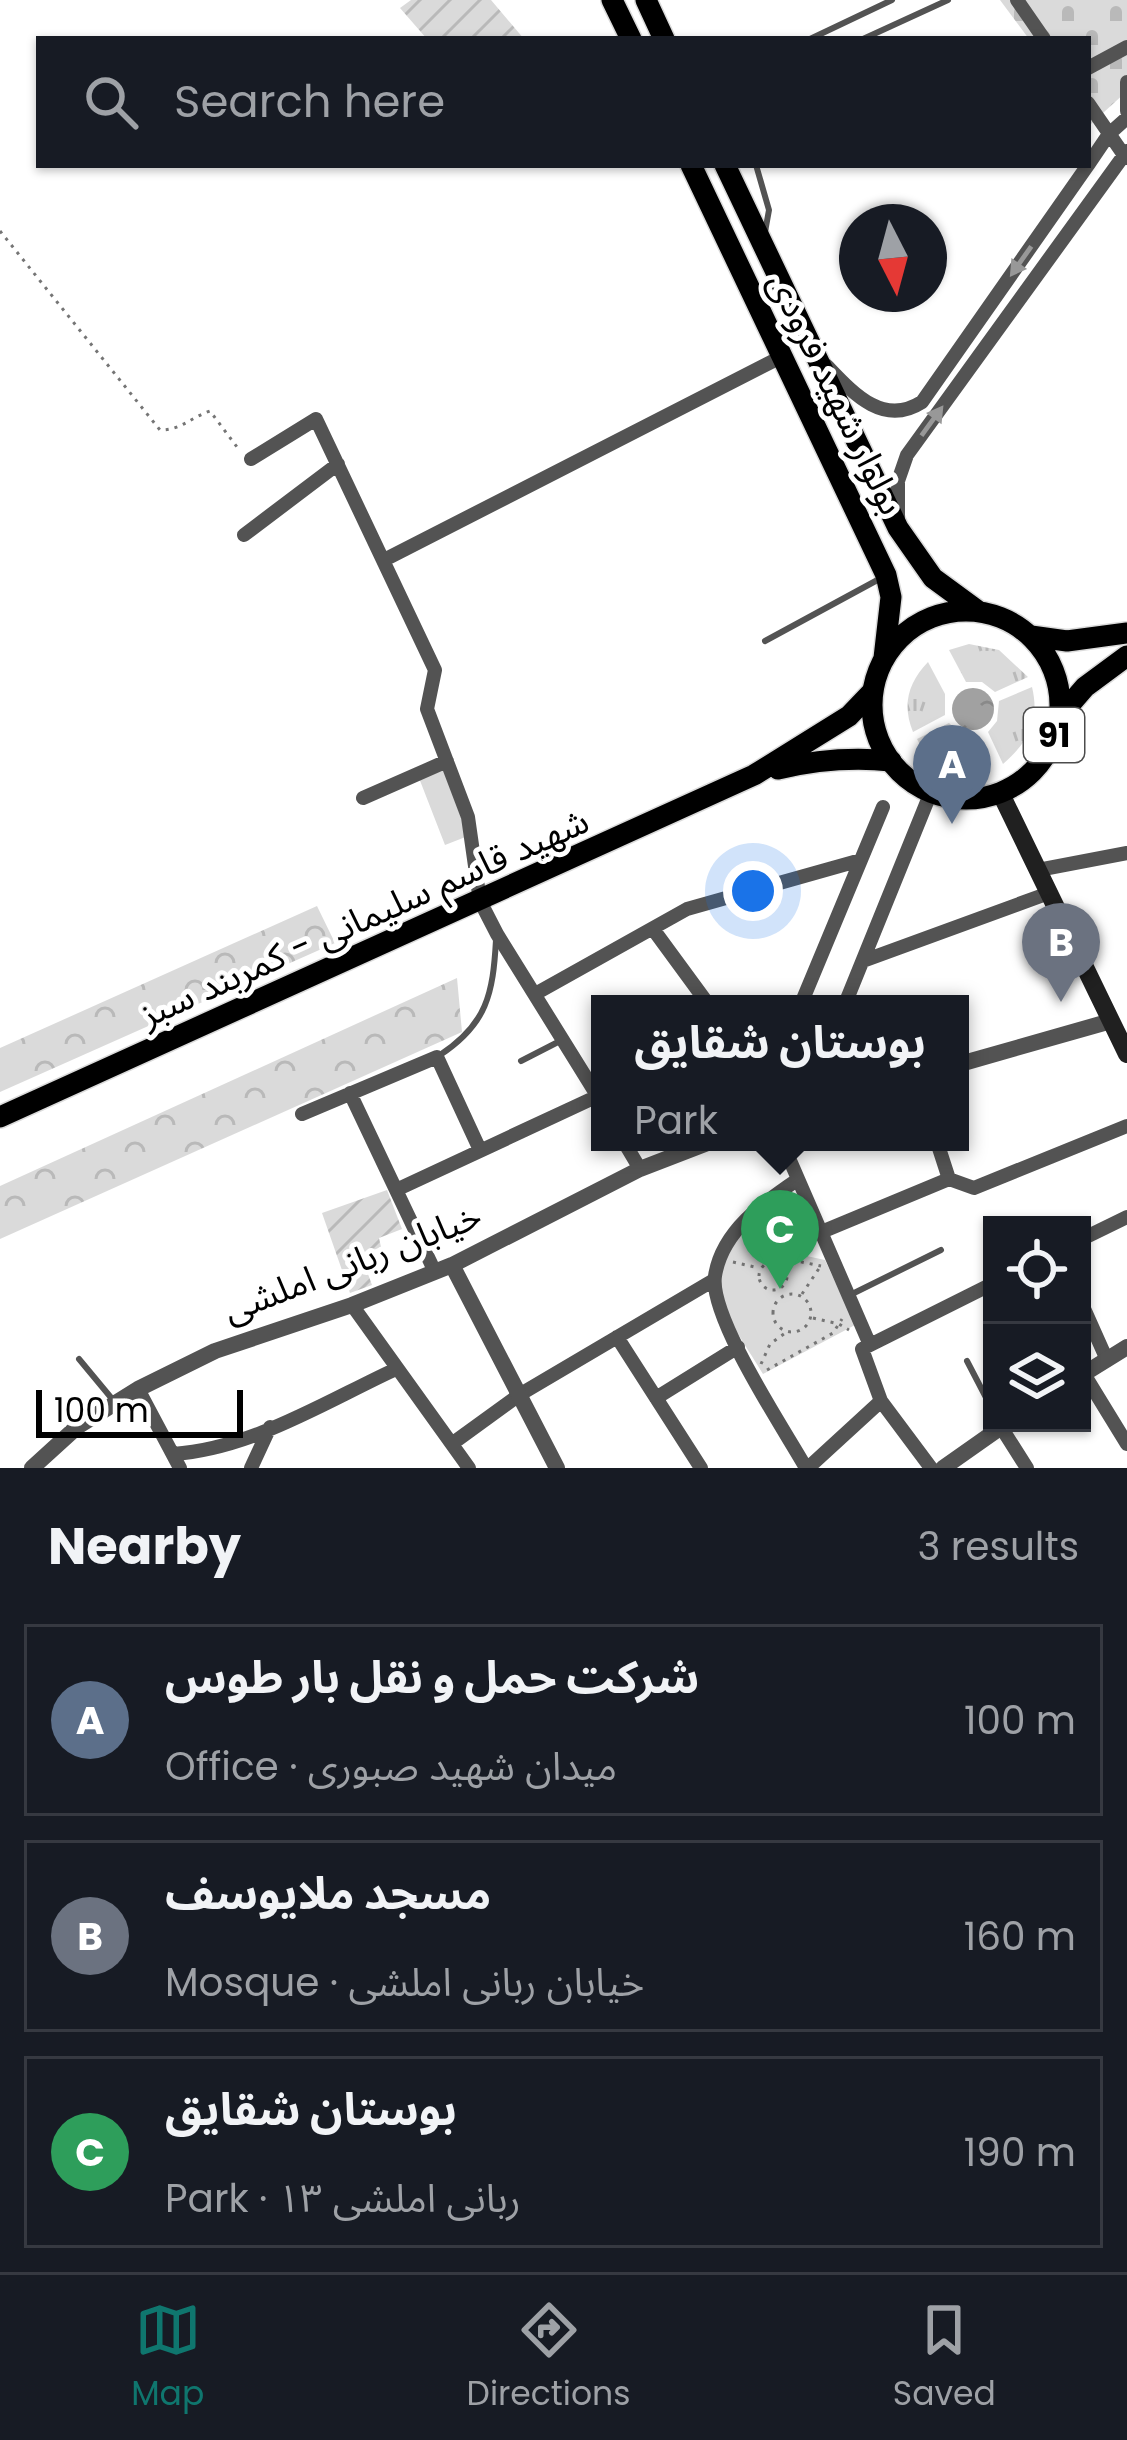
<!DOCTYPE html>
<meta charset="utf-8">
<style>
:root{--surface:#171b24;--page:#242831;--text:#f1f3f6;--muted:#9ea1a6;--line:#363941;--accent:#0f766e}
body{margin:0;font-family:Poppins,"Noto Sans Arabic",sans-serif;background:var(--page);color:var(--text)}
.controls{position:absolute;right:36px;bottom:36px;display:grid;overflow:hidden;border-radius:0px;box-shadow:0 3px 9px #0004}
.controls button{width:108px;height:108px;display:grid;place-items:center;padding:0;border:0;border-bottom:3px solid var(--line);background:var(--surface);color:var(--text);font:60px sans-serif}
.compass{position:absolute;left:839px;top:204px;width:108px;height:108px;border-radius:50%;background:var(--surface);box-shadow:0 3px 9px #0004;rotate:174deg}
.scale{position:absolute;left:36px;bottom:30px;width:207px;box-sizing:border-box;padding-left:12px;border:6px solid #000;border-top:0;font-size:33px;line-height:42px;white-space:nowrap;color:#000;-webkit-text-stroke:9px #fff;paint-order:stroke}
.you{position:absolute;left:753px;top:891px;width:42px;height:42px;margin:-30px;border:9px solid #fff;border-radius:50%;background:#1a73e8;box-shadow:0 0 0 18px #1a73e833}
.badge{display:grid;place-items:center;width:78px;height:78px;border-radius:50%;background:var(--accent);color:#fff;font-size:39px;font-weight:700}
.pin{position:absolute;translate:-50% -99px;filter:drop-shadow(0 3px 6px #0008)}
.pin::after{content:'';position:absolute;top:63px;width:42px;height:36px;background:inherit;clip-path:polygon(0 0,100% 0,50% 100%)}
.popup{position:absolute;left:591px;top:995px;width:378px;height:156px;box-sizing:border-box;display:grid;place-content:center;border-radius:0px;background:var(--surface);filter:drop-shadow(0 3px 9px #0005);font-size:39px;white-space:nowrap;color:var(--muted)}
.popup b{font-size:45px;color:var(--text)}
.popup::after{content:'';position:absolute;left:50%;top:100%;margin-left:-24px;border:24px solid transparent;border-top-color:var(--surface)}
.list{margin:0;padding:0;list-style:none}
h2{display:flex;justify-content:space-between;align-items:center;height:156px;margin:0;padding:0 48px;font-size:51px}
h2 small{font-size:39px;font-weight:400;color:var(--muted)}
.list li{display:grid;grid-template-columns:78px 1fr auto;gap:36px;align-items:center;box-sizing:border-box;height:192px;margin:0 24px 24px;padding:0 24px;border:3px solid var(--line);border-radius:0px}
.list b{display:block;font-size:45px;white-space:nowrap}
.list p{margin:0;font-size:39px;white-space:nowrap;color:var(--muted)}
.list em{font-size:39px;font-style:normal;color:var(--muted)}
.icon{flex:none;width:66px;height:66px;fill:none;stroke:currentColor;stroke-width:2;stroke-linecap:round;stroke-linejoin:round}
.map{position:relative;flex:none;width:1127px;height:1468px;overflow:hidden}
.search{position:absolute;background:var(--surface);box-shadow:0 3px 9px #0004;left:36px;right:36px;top:36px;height:132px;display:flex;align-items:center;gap:30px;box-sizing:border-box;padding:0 42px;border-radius:0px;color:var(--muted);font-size:45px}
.sheet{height:804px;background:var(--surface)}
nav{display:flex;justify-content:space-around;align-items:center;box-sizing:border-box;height:168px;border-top:3px solid var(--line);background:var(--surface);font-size:33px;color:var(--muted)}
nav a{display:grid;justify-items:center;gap:6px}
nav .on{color:var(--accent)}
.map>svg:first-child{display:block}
.grass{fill:url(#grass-tufts)}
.forest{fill:url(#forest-crowns)}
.cemetery{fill:url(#cemetery-stones)}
.park{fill:#dadada}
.garden{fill:url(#garden-furrows)}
.water{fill:url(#water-ripples)}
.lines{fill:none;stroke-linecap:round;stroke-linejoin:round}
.primary-casing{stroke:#dbdbdb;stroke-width:24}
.trunk-casing{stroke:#dbdbdb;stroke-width:24}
.path{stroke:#757575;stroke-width:3;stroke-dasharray:3 6;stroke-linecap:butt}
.service{stroke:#535353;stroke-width:6}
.minor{stroke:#535353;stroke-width:14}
.tertiary{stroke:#535353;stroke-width:16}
.secondary{stroke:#202020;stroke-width:18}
.primary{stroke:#000;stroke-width:21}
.trunk{stroke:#000;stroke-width:21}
.oneway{fill:#989898}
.labels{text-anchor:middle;stroke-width:10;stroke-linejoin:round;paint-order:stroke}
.shield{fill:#fff;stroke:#4c4c4c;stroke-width:3}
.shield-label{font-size:33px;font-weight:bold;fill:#000}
.street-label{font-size:36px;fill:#000;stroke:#fff}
</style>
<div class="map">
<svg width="1127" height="1468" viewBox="0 0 1127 1468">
<defs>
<pattern id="grass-tufts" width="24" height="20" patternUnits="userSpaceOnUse" patternTransform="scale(3)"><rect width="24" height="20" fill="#dadada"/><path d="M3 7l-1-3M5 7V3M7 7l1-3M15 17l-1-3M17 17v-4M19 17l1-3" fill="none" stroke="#b9b9b9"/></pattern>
<pattern id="forest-crowns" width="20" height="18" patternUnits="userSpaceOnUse" patternTransform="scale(3)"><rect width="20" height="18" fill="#dadada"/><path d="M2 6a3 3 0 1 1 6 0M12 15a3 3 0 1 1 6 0" fill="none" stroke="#b9b9b9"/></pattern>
<pattern id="cemetery-stones" width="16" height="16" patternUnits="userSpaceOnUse" patternTransform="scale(3)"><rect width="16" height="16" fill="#dadada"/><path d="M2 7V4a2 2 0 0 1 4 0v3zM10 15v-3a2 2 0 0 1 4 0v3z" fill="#b9b9b9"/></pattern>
<pattern id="garden-furrows" width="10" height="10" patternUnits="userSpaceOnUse" patternTransform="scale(3)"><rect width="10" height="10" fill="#dadada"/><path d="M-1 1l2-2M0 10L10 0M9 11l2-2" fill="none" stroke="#b9b9b9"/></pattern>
<pattern id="water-ripples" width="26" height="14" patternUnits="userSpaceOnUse" patternTransform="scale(3)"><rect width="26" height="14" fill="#a1a1a1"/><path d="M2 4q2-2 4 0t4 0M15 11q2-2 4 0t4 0" fill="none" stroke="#898989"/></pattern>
</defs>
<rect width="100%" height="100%" fill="#fff"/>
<path class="grass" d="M969,644L999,650L1028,677L995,692L982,682H966L949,650Z
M928,662L945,694V715L913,732C902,705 908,683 928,662Z
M1032,687C1040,721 1029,741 1003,764L988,732L997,721L999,701Z
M949,723L967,740L983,771C954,775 931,766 917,739Z"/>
<path class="forest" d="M317,906L335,943L0,1092V1048Z
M457,978L462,1032L0,1239V1186Z"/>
<path class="cemetery" d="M1000,0H1127V91L1091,124L1088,39H1029Z"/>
<path class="park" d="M443,769L468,836L445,845L419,778Z
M772,1206L802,1255L825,1260L855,1325L763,1374C752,1355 724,1316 721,1296C715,1258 745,1226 772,1206Z"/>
<path class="garden" d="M411,0H491L524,39H427L400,8Z
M387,1190L402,1229L379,1238L381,1247L361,1255L372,1285L350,1293L322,1213Z"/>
<path class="water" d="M952 709a21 21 0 1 1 42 0a21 21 0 1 1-42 0Z"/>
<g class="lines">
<g class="primary-casing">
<path id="primary" d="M778,769C816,760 852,757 891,761
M0,1117L754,775L849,716L872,692"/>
</g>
<g class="trunk-casing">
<path id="trunk" d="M612,0L631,39
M646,0L664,39
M691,165L886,575L891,597L884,658
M725,165L898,528L933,578L978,611
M872 705a94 94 0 1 1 188 0a94 94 0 1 1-188 0Z
M1031,636L1067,641L1127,633
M1059,717L1085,687L1127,656"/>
</g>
<path class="path" d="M0,231L160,430C181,430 190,418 210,411L240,451
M775,1216L797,1261L821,1266
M759 1276a14 14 0 1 1 28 0a14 14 0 1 1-28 0Z
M733,1262L759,1268
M802,1294L820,1267
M773 1313a19 19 0 1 1 38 0a19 19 0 1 1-38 0Z
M813,1318L839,1324L849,1330
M761,1364L770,1344L788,1331
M767,1370L833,1333L842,1319"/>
<path class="service" d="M810,39L892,0
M863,39L948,0
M756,165L769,210L765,232
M765,641L883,577
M440,1055C487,1024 493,994 496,940
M521,1061L560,1041
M848,1296L941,1250
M79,1359L113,1400
M967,1361L992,1409"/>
<path class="minor" d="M1017,0L1044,39
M1088,68L1127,47
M1127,82V111
M1088,103L1126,158
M1088,165L1109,134L1127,118
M827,366C853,393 883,427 922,402L1088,165
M251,459L316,419L435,670L427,709L468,817L480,901L497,934L600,1100
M898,517V481L907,455L1127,151
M244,535L338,464
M384,560L783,356
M363,798L447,761
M1038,870L1127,853
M653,929L708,1004
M863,961L1049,893
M535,994L687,909L861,860
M801,1004L883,807
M845,1004L931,792
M350,1093L435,1272
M302,1114L437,1057L480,1150
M624,1142L640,1169
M782,1142L870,1345
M937,1142L949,1179
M797,1180C763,1203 722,1231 715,1276C709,1317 784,1429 806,1468
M396,1190L600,1095
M819,1233L949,1179L974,1188L1127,1126
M1082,1239L1127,1217
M1082,1304L1107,1360
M352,1305L469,1468
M617,1337L701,1468
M1084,1374L1127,1444
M138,1389L180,1468
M656,1398L738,1347
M1001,1427L1027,1468
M453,1443L519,1395L714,1280
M173,1454C251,1449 325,1402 396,1369
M251,1468L270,1427
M808,1468L881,1401
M931,1468L881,1401L862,1349L992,1284"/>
<path class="tertiary" d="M960,1064L1111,1021
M452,1265L557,1468
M1082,1375L1127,1347
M32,1468L77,1427L138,1389L215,1351L352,1305L452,1265L640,1169L710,1142
M943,1468L1007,1423"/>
<path class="secondary" d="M1000,792L1127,1054"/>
<use href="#primary" class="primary"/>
<use href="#trunk" class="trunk"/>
</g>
<defs><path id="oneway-solid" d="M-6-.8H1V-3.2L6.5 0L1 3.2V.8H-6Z" transform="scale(3)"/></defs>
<g class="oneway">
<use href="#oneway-solid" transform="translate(1021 261) rotate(125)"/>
<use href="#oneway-solid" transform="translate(932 421) rotate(-54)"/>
</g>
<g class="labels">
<rect class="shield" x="1024" y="708" width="60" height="54" rx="9"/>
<g class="shield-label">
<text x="1054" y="747">91</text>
</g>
<g class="street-label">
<text transform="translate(837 393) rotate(64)" y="13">بولوار شهید فرودی</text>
<text transform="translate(364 917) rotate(-24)" y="13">شهید قاسم سلیمانی - کمربند سبز</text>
<text transform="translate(352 1262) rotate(-21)" y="13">خیابان ربانی املشی</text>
</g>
</g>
</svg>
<div class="controls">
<button><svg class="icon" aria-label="locate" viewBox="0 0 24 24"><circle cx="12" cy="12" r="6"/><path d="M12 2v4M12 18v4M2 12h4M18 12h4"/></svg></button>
<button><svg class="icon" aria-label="layers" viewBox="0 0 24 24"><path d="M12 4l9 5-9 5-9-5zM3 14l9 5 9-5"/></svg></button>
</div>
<svg class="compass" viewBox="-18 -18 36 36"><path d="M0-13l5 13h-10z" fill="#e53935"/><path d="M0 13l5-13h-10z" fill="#9ea1a6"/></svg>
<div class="scale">100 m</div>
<div class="you"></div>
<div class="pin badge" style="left:952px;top:824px;background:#5c6f8a">A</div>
<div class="pin badge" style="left:1061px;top:1002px;background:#6b7280">B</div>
<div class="pin badge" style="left:780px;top:1289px;background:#2e9e5b">C</div>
<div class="popup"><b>بوستان شقایق</b>Park</div>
<div class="search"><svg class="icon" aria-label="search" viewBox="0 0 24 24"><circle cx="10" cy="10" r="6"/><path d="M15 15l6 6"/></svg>Search here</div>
</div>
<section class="sheet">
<h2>Nearby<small>3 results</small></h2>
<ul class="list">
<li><span class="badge" style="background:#5c6f8a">A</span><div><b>شرکت حمل و نقل بار طوس</b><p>Office · میدان شهید صبوری</p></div><em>100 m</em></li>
<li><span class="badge" style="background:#6b7280">B</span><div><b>مسجد ملایوسف</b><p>Mosque · خیابان ربانی املشی</p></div><em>160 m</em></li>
<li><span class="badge" style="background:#2e9e5b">C</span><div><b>بوستان شقایق</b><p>Park · ربانی املشی ۱۳</p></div><em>190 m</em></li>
</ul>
</section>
<nav>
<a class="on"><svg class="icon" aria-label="map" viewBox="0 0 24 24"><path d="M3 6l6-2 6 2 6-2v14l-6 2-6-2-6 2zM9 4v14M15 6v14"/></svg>Map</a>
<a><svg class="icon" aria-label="directions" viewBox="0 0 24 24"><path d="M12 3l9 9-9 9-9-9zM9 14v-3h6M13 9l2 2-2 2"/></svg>Directions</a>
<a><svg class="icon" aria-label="saved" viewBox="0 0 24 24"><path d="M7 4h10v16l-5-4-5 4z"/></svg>Saved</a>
</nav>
